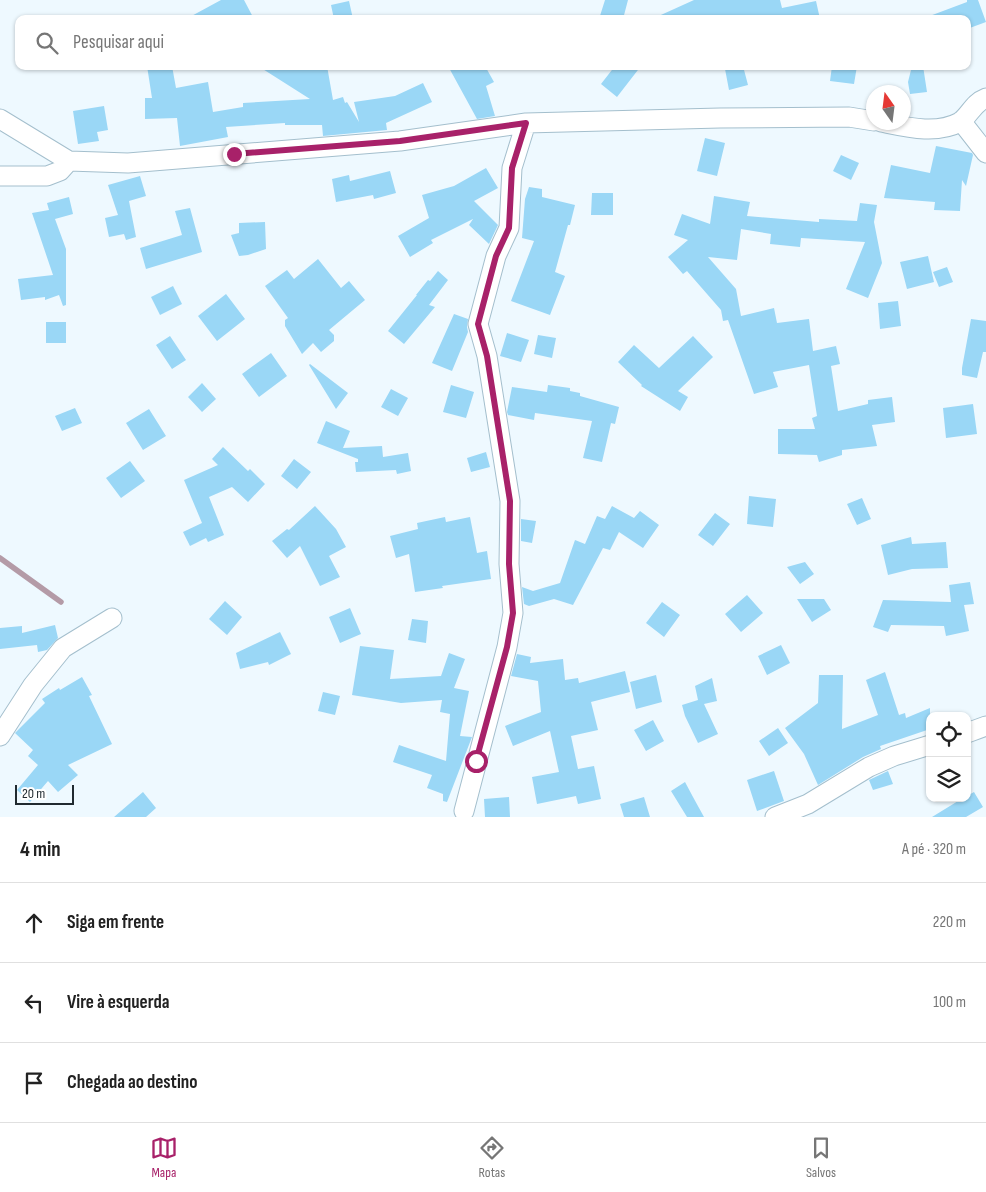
<!DOCTYPE html>
<html lang="pt">
<meta charset="utf-8">
<style>
:root{--surface:#fff;--page:#f2f2f2;--text:#222;--muted:#767676;--line:#e0e0e0;--accent:#a82169}
body{margin:0;font-family:"Sofia Sans Condensed",sans-serif;background:var(--page);color:var(--text)}
.controls{position:absolute;right:15px;bottom:15px;display:grid;overflow:hidden;border-radius:10px;box-shadow:0 1px 4px #0004}
.controls button{width:45px;height:45px;display:grid;place-items:center;padding:0;border:0;border-bottom:1px solid var(--line);background:var(--surface);color:var(--text);font:25px sans-serif}
.compass{position:absolute;left:866px;top:85px;width:45px;height:45px;border-radius:50%;background:var(--surface);box-shadow:0 1px 4px #0004;rotate:346deg}
.scale{position:absolute;left:15px;bottom:12px;width:59px;box-sizing:border-box;padding-left:5px;border:2px solid #202a30;border-top:0;font-size:14px;line-height:18px;white-space:nowrap;color:#202a30;-webkit-text-stroke:4px #fff;paint-order:stroke}
.stop{position:absolute;width:15px;height:15px;margin:-11px;border:4px solid #a82169;border-radius:50%;background:#fff}
.stop.end{background:#a82169;border-color:#fff;box-shadow:0 1px 5px #0008}
.list{margin:0;padding:0;list-style:none}
h2{display:flex;justify-content:space-between;align-items:center;height:65px;margin:0;padding:0 20px;font-size:21px}
h2 small{font-size:16px;font-weight:400;color:var(--muted)}
.list li{display:grid;grid-template-columns:32px 1fr auto;gap:15px;align-items:center;box-sizing:border-box;height:80px;padding:0 20px;border-top:1px solid var(--line)}
.list b{display:block;font-size:19px;white-space:nowrap}
.list em{font-size:16px;font-style:normal;color:var(--muted)}
.icon{flex:none;width:28px;height:28px;fill:none;stroke:currentColor;stroke-width:2;stroke-linecap:round;stroke-linejoin:round}
.map{position:relative;flex:none;width:986px;height:817px;overflow:hidden}
.search{position:absolute;background:var(--surface);box-shadow:0 1px 4px #0004;left:15px;right:15px;top:15px;height:55px;display:flex;align-items:center;gap:12px;box-sizing:border-box;padding:0 18px;border-radius:10px;color:var(--muted);font-size:19px}
.sheet{height:305px;background:var(--surface)}
nav{display:flex;justify-content:space-around;align-items:center;box-sizing:border-box;height:70px;border-top:1px solid var(--line);background:var(--surface);font-size:14px;color:var(--muted)}
nav a{display:grid;justify-items:center;gap:2px}
nav .on{color:var(--accent)}
.map>svg:first-child{display:block}
.lines{fill:none;stroke-linecap:round;stroke-linejoin:round}
.stream{stroke:#b49ba7;stroke-width:5.5}
.building{fill:#9ad7f6}
.minor-casing{stroke:#a4bfcd;stroke-width:21}
.minor{stroke:#fff;stroke-width:19}
.route{stroke:#a82169;stroke-width:6}
</style>
<div class="map">
<svg width="986" height="817" viewBox="0 0 986 817">
<rect width="100%" height="100%" fill="#eef9ff"/>
<g class="lines">
<path class="stream" d="M0,558L61,602"/>
</g>
<path class="building" d="M221,0H244L254,19H186Z
M605,0H628L623,19H599Z
M694,0H780L782,8L816,1L820,19H652Z
M967,0H978L986,22L967,29V19H927V17L967,2Z
M349,1L353,19H334L331,5Z
M147,66H172L176,88L208,82L213,112L243,107V103L310,99L258,66H327L333,100L343,97L345,103L347,102L359,122L354,102L395,96L423,83L432,102L386,123L387,130L323,136L322,125H285V123L226,127L228,137L180,146L177,118L145,119V98H152Z
M448,66H485L494,82L486,86L495,116L477,119Z
M615,66H641L617,97L601,84Z
M736,66H743L748,85L729,90L725,69Z
M832,66H857L854,84L830,81Z
M912,66H923L927,92L910,94L908,82Z
M104,106L108,130L97,132L99,141L78,144L73,111Z
M705,138L725,143L717,176L697,171Z
M936,146L972,153L973,155L966,186L962,180L960,211L934,210L935,202L884,198L891,165L930,173Z
M841,155L859,163L851,180L833,171Z
M486,168L498,188L474,201L498,225L489,244L469,225L473,219L431,240L433,243L410,257L398,236L429,218L422,195L454,186Z
M390,171L396,193L374,199L373,195L336,202L332,179L349,175L350,181Z
M140,176L146,196L129,201L136,237L126,240L124,234L109,237L105,218L118,215L108,185Z
M529,187L542,189V197L575,205L570,225H568L555,272L565,276L550,315L511,301L534,241L522,238L525,199Z
M592,193H613V215H591Z
M714,196L750,202L747,216L819,222V219L857,221L860,203L877,205L874,222L882,263L868,298L846,289L865,242L801,238L800,247L770,244L771,234L741,229L737,260L708,257L736,289L741,316L774,308L777,323L809,319L813,351L836,346L840,364L831,366L838,411L868,404V400L892,397L895,422L872,425L877,446L842,450V455L819,462L817,455L778,454V429H815L812,418L817,416L809,365L773,372L778,387L754,394L728,320L723,321L721,310L687,271L683,274L668,257L688,240L674,235L682,214L710,224Z
M69,197L73,214L55,219L66,249V305L63,306L59,295L45,300V297L21,300L18,279L53,275L32,213L49,210L47,203Z
M190,208L202,252L146,269L140,248L182,235L175,211Z
M265,222L266,249L248,255L239,256L231,235L239,233V223Z
M928,256L934,282L907,289L900,262Z
M318,259L341,288L349,281L365,300L329,330L334,335V341L321,352L313,343L302,354L285,326V320L288,318L265,286L287,270L294,279Z
M947,267L953,282L939,287L933,272Z
M438,271L448,280L429,305L435,307L404,344L388,331L417,295H416L428,280L430,281Z
M173,286L182,304L160,315L151,297Z
M226,294L245,319L217,341L198,316Z
M898,301L901,326L880,329L878,303Z
M454,314L468,319L467,327L468,332L452,371L432,363Z
M971,319L986,321V352H983L977,378L962,375V368Z
M46,322H66V343H46Z
M507,333L529,340L521,362L500,356Z
M538,335L556,338L552,358L534,354Z
M170,336L186,360L172,369L156,345Z
M693,336L713,357L678,391L688,397L680,411L641,386L642,385L618,362L634,345L659,368Z
M271,353L287,376L259,397L242,374Z
M310,364L348,393L336,409L309,365Z
M202,383L216,399L202,412L188,397Z
M451,385L474,392L466,418L443,412Z
M548,385L570,388V391L580,393V396L619,407L615,424L611,423L602,462L583,458L592,421L535,413L534,420L508,415L507,412L512,387L547,392Z
M391,389L408,398L398,416L381,407Z
M973,404L977,434L946,438L943,408Z
M75,408L82,423L62,431L55,416Z
M149,409L166,436L143,450L126,423Z
M326,421L350,431L343,448L382,446L383,457L408,453L411,471L397,474L396,470L356,472L355,462H358V459L317,443Z
M223,447L248,471L250,469L265,484L248,502L232,487L209,497L224,535L208,542L206,538L190,546L183,532L202,523L184,480L218,465L212,459Z
M486,452L490,467L471,472L467,458Z
M294,459L311,472L297,489L281,476Z
M130,461L145,481L121,498L106,478Z
M749,496L776,499L773,527L747,524Z
M862,498L871,519L857,525L847,504Z
M315,506L336,529L346,547L329,556L340,577L320,586L300,546L287,558L272,541L287,529L289,530Z
M612,506L634,518L640,511L659,525L643,548L619,532L610,550L603,548L573,605L554,599L529,606L524,604L522,587L533,591L560,583L575,540L585,544L597,516L605,519Z
M715,513L730,524L713,546L698,535Z
M445,517L446,522L470,517L477,553L487,551L491,579L442,586L443,588L415,592L409,554L396,558L390,536L418,529L417,523Z
M521,519L536,521L532,543L521,541Z
M911,537L912,544L946,542L948,568L912,569L888,575L881,545Z
M805,562L814,574L800,584L787,567Z
M970,582L974,604L964,605L969,631L946,636L944,626L891,625L888,632L873,627L883,600L951,602L949,585Z
M747,595L763,613L741,632L725,614Z
M797,599H824L831,610L812,622Z
M225,601L242,617L227,635L209,619Z
M662,602L680,615L664,637L646,623Z
M350,608L361,634L340,643L329,617Z
M412,619L428,621L426,643L408,640Z
M55,625L58,638L47,650L38,652L37,645L0,649V628L22,626V633Z
M280,632L291,654L269,665L268,662L240,669L236,653Z
M781,645L790,663L767,675L758,656Z
M360,646L394,650L390,679L441,676L449,653L465,659L454,688L469,691L460,736L472,737L447,802L443,801V794L427,788L432,775L393,762L399,745L446,761L450,714L440,712L442,700L401,703L352,695Z
M517,654L531,657L530,663L563,659L565,680L578,678L579,683L625,671L630,692L591,702L598,730L571,736L578,769L594,766L601,799L578,804L576,796L537,804L532,777L559,772L550,731L513,746L505,726L541,712L538,681L511,676Z
M885,672L899,715L905,713L906,718L930,708V729L880,746L881,749L863,757L818,785L804,754L785,728L818,703L819,675H843L842,729L878,715L866,680Z
M656,675L662,702L636,709L630,682Z
M82,677L92,695L89,696L112,744L68,765L78,775L58,792L48,781L30,802L17,790L38,765L28,756L33,750L15,733L45,703L42,699L59,688L60,690Z
M712,678L717,701L704,704L718,734L698,743L685,716L682,705L698,700L695,686Z
M323,692L340,696L335,715L318,711Z
M653,720L664,741L646,751L634,730Z
M778,728L788,743L769,756L759,741Z
M774,771L784,801L757,811L747,780Z
M888,771L893,784L873,790L869,780Z
M685,782L693,797L704,817H687L671,791Z
M143,792L156,808L146,817H114Z
M974,792L983,807L966,817H932L963,798H967V796Z
M509,797L510,817H485L484,799Z
M644,797L650,817H624L620,804Z"/>
<g class="lines">
<g class="minor-casing">
<path id="minor" d="M0,119L69,161L128,163L400,141L526,123L720,118L849,117L874,121
M961,121L986,153
M881,122C906,127 936,135 960,122C970,115 973,103 986,98
M0,176H47L60,171L69,161
M967,733L986,726
M0,736L33,685L63,648L112,618
M464,811L507,647L513,613L509,564L510,501L487,356L478,324L496,256L509,228L512,168L526,123
M775,817L808,804L869,767L894,756L930,745"/>
</g>
<use href="#minor" class="minor"/>
</g>
<g class="lines">
<path class="route" d="M234,154L400,141L526,123L512,168L509,228L496,256L478,324L487,356L510,501L509,564L513,613L507,647L476,761"/>
</g>
</svg>
<div class="controls">
<button><svg class="icon" aria-label="locate" viewBox="0 0 24 24"><circle cx="12" cy="12" r="6"/><path d="M12 2v4M12 18v4M2 12h4M18 12h4"/></svg></button>
<button><svg class="icon" aria-label="layers" viewBox="0 0 24 24"><path d="M12 4l9 5-9 5-9-5zM3 14l9 5 9-5"/></svg></button>
</div>
<svg class="compass" viewBox="-18 -18 36 36"><path d="M0-13l5 13h-10z" fill="#e53935"/><path d="M0 13l5-13h-10z" fill="#767676"/></svg>
<div class="scale">20 m</div>
<div class="stop" style="left:476px;top:761px"></div>
<div class="stop end" style="left:234px;top:154px"></div>
<div class="search"><svg class="icon" aria-label="search" viewBox="0 0 24 24"><circle cx="10" cy="10" r="6"/><path d="M15 15l6 6"/></svg>Pesquisar aqui</div>
</div>
<section class="sheet">
<h2>4 min<small>A pé · 320 m</small></h2>
<ul class="list">
<li><svg class="icon" aria-label="ahead" viewBox="0 0 24 24"><path d="M12 20V5M6 11l6-6 6 6"/></svg><div><b>Siga em frente</b></div><em>220 m</em></li>
<li><svg class="icon" aria-label="left" viewBox="0 0 24 24"><path d="M17 20v-9H6M10 6l-5 5 5 5"/></svg><div><b>Vire à esquerda</b></div><em>100 m</em></li>
<li><svg class="icon" aria-label="arrive" viewBox="0 0 24 24"><path d="M6 21V4h12l-3 4 3 4H6"/></svg><div><b>Chegada ao destino</b></div></li>
</ul>
</section>
<nav>
<a class="on"><svg class="icon" aria-label="map" viewBox="0 0 24 24"><path d="M3 6l6-2 6 2 6-2v14l-6 2-6-2-6 2zM9 4v14M15 6v14"/></svg>Mapa</a>
<a><svg class="icon" aria-label="directions" viewBox="0 0 24 24"><path d="M12 3l9 9-9 9-9-9zM9 14v-3h6M13 9l2 2-2 2"/></svg>Rotas</a>
<a><svg class="icon" aria-label="saved" viewBox="0 0 24 24"><path d="M7 4h10v16l-5-4-5 4z"/></svg>Salvos</a>
</nav>
